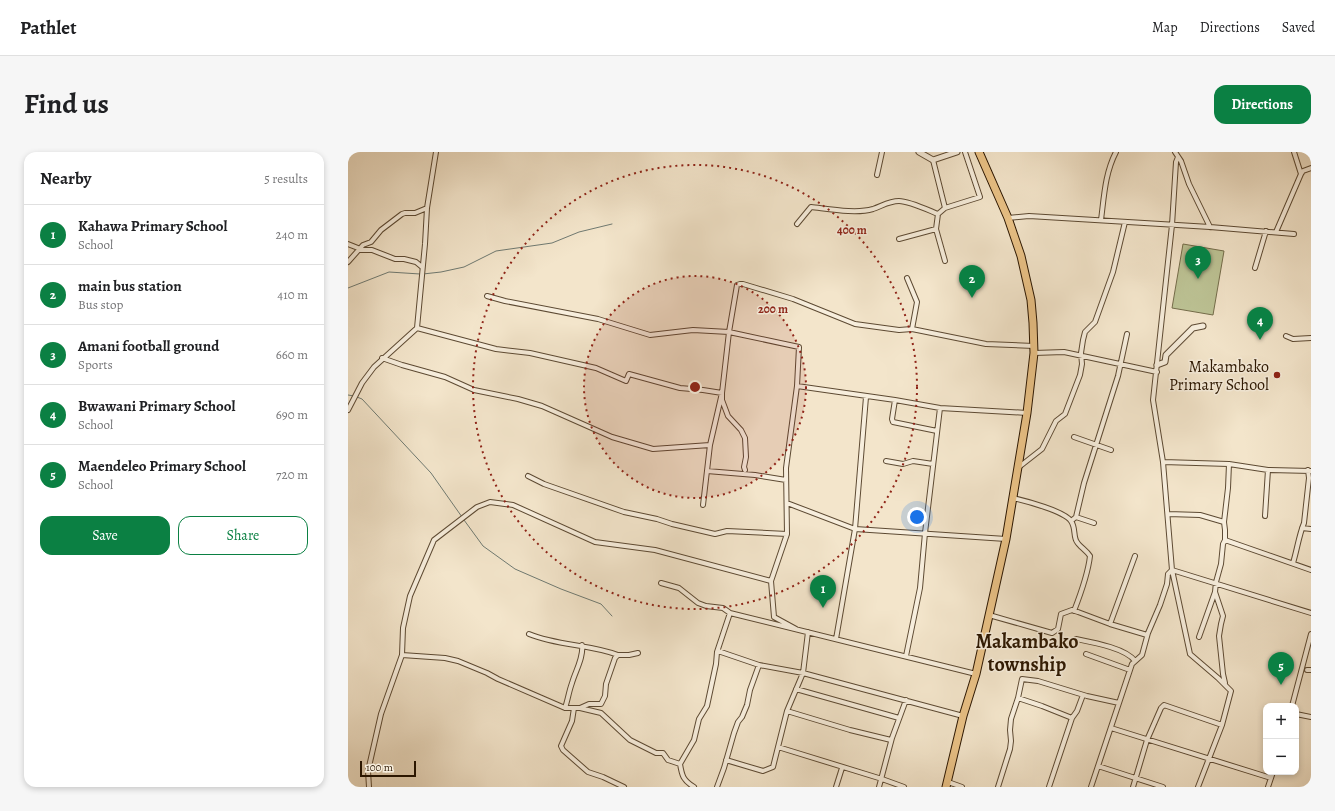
<!DOCTYPE html>
<meta charset="utf-8">
<style>
:root{--surface:#fff;--page:#f6f6f6;--text:#202124;--muted:#757577;--line:#e0e0e0;--accent:#0b8043}
body{margin:0;font-family:Alegreya,serif;background:var(--page);color:var(--text)}
.controls{position:absolute;right:12px;bottom:12px;display:grid;overflow:hidden;border-radius:8px;box-shadow:0 2px 6px #0003}
.controls button{width:36px;height:36px;display:grid;place-items:center;padding:0;border:0;border-bottom:1px solid var(--line);background:var(--surface);color:var(--text);font:20px sans-serif}
.scale{position:absolute;left:12px;bottom:10px;width:56px;box-sizing:border-box;padding-left:4px;border:2px solid #2b1600;border-top:0;font-size:11px;line-height:14px;white-space:nowrap;color:#2b1600;-webkit-text-stroke:3px #f7eedd;paint-order:stroke}
.you{position:absolute;left:569px;top:365px;width:14px;height:14px;margin:-10px;border:3px solid #fff;border-radius:50%;background:#1a73e8;box-shadow:0 0 0 6px #1a73e833}
.badge{display:grid;place-items:center;width:26px;height:26px;border-radius:50%;background:var(--accent);color:#fff;font-size:13px;font-weight:700}
.pin{position:absolute;translate:-50% -33px;filter:drop-shadow(0 1px 2px #0008)}
.pin::after{content:'';position:absolute;top:21px;width:14px;height:12px;background:inherit;clip-path:polygon(0 0,100% 0,50% 100%)}
.list{margin:0;padding:0;list-style:none}
h2{display:flex;justify-content:space-between;align-items:center;height:52px;margin:0;padding:0 16px;font-size:17px}
h2 small{font-size:13px;font-weight:400;color:var(--muted)}
.list li{display:grid;grid-template-columns:26px 1fr auto;gap:12px;align-items:center;box-sizing:border-box;height:60px;padding:0 16px;border-top:1px solid var(--line)}
.list b{display:block;font-size:15px;white-space:nowrap}
.list p{margin:0;font-size:13px;white-space:nowrap;color:var(--muted)}
.list em{font-size:13px;font-style:normal;color:var(--muted)}
.actions{display:flex;gap:8px;padding:12px 16px}
.actions a{flex:1;padding:9px 0;border:1px solid var(--accent);border-radius:12px;text-align:center;font-size:14px;color:var(--accent)}
.actions .main{background:var(--accent);color:#fff}
.map{position:relative;flex:none;width:963px;height:635px;overflow:hidden;border-radius:12px}
header{display:flex;align-items:center;gap:24px;box-sizing:border-box;height:56px;padding:0 20px;background:var(--surface);border-bottom:1px solid var(--line)}
header strong{font-size:19px}
nav{display:flex;gap:22px;margin-inline-start:auto;font-size:14px}
.intro{display:flex;align-items:center;justify-content:space-between;box-sizing:border-box;height:96px;padding:0 24px}
h1{margin:0;font-size:28px}
.button{padding:10px 18px;border-radius:12px;background:var(--accent);color:#fff;font-size:14px;font-weight:700}
main{display:flex;gap:24px;padding:0 24px}
aside{flex:1;background:var(--surface);border-radius:12px;box-shadow:0 2px 6px #0003}
.map>svg:first-child{display:block}
.green{fill:#bdc496;stroke:#746d4b}
.lines{fill:none;stroke-linecap:round;stroke-linejoin:round}
.stream{stroke:#6f7a72;stroke-width:1}
.minor-casing{stroke:#5d4a33;stroke-width:6}
.tertiary-casing{stroke:#5d4a33;stroke-width:7}
.trunk-casing{stroke:#2b1600;stroke-width:9}
.minor{stroke:#f7eedd;stroke-width:4}
.tertiary{stroke:#f7eedd;stroke-width:5}
.trunk{stroke:#eac286;stroke-width:7}
.ring{fill:none;stroke:#8f2418;stroke-width:2;stroke-dasharray:2 4}
.poi-dot{fill:#8f2418;stroke:#f7eedd;stroke-width:1.5}
.labels{text-anchor:middle;stroke-width:3;stroke-linejoin:round;paint-order:stroke}
.poi-label{font-size:16px;fill:#2b1600;stroke:#f7eedd;text-anchor:end}
.district-label{font-size:20px;font-weight:bold;fill:#2b1600;stroke:#f7eedd}
.centre{fill:#8f2418;stroke:#f7eedd;stroke-width:2}
.ring-label{font-size:12px;text-anchor:middle;font-weight:bold;fill:#8f2418;stroke:#f7eedd;stroke-width:3;stroke-linejoin:round;paint-order:stroke}
</style>
<header>
<strong>Pathlet</strong>
<nav><a>Map</a><a>Directions</a><a>Saved</a></nav>
</header>
<div class="intro"><h1>Find us</h1><a class="button">Directions</a></div>
<main>
<aside>
<h2>Nearby<small>5 results</small></h2>
<ul class="list">
<li><span class="badge">1</span><div><b>Kahawa Primary School</b><p>School</p></div><em>240 m</em></li>
<li><span class="badge">2</span><div><b>main bus station</b><p>Bus stop</p></div><em>410 m</em></li>
<li><span class="badge">3</span><div><b>Amani football ground</b><p>Sports</p></div><em>660 m</em></li>
<li><span class="badge">4</span><div><b>Bwawani Primary School</b><p>School</p></div><em>690 m</em></li>
<li><span class="badge">5</span><div><b>Maendeleo Primary School</b><p>School</p></div><em>720 m</em></li>
</ul>
<div class="actions"><a class="main">Save</a><a>Share</a></div>
</aside>
<div class="map">
<svg width="963" height="635" viewBox="0 0 963 635">
<rect width="100%" height="100%" fill="#f3e5cb"/>
<filter id="stains"><feTurbulence type="fractalNoise" baseFrequency=".005" numOctaves="4"/><feColorMatrix values="0 0 0 0 .2 0 0 0 0 .09 0 0 0 0 .02 0 0 0 .5 -.17"/></filter>
<radialGradient id="worn" r=".72"><stop offset=".6" stop-color="#630" stop-opacity="0"/><stop offset="1" stop-color="#630" stop-opacity=".3"/></radialGradient>
<path class="green" d="M835,92L876,99L865,163L824,156Z"/>
<g class="lines">
<path class="stream" d="M75,122L93,120L116,115L148,99L204,91L231,80L264,72
M0,136L41,120L72,122
M0,243L6,244
M9,245L14,247L83,321L114,365
M116,368L135,394L167,417L213,437L253,452L264,464"/>
<g class="minor-casing">
<path id="minor" d="M827,0L833,9L841,32L862,75
M946,0L953,22
M830,5L828,10L824,73L805,248L815,310L824,418L842,502L870,526L883,539L874,573L850,635
M585,8L597,56
M529,23L534,0
M660,66L681,64L862,75L946,82
M753,68C756,45 757,21 768,0
M449,72L463,55C481,57 508,62 525,57C534,54 541,49 551,49C561,49 580,58 590,62
M928,80L953,22L955,19L963,16
M551,87L588,77
M0,92L10,96L11,98H24L47,107H56L68,110L74,115
M597,109L588,77L590,62L597,56L632,45L617,0
M0,110L15,93L23,90L33,78L54,62L57,61H67L79,56
M907,116L918,79
M559,126L569,150L564,177L638,192L686,194
M139,144L157,149L250,167L302,183L345,178L381,180L451,195L449,234L438,316L439,382L423,429L426,465L448,477
M69,176L148,197L182,201L248,216L278,229L281,222L332,236L355,238L374,241V248L380,264L393,278L397,286L398,305L396,315L397,318
M938,184L945,187L963,186
M686,201L716,200L809,220
M34,206L54,213L97,225L126,238L170,247L194,254L264,285L305,297L362,293
M449,234L547,248L592,256L679,261
M547,248L544,267L545,270L589,279
M0,258L14,231L26,215L69,176L77,92L79,56L88,0
M726,285L763,298
M538,309L555,312L565,309L585,312
M815,310L881,312L920,318L963,319
M671,315L694,297L708,269L717,262L732,223L734,212L733,201L735,188L737,180L747,170L765,120L777,70
M359,319L407,323L438,328
M180,324L196,332L276,360L309,367L324,372L367,382L379,379L439,382
M665,346C678,349 716,359 723,369C728,376 725,385 729,390C732,395 738,398 742,404C740,422 733,441 726,459
M439,351L507,377L658,387
M355,353L362,293L374,241L381,180L389,133L392,132H395L445,147L507,172L551,178L564,177
M820,362L852,363L876,370
M917,364L920,318
M728,365L746,371
M723,369L728,365L736,331L770,224L779,182
M954,376L963,377
M877,388L963,418
M945,411C949,398 951,383 956,371L961,326L960,318
M824,418L963,461
M313,431L331,436L350,451L358,454L375,456L382,461L369,500L368,512L359,554L351,567L346,588L332,612
M867,440L875,464L873,472L871,484L875,522L877,531
M382,461L628,522
M641,463L704,481L710,477L713,462L724,458L730,460L762,472L799,483
M762,472L787,404
M181,482C210,494 241,492 270,503
M851,485L867,440L868,430L873,412L875,392L877,388V378L876,370L880,336L881,312
M488,487L507,377L518,245
M728,487C743,490 778,496 787,509
M370,499L411,513L455,521L615,564
M738,502L782,518
M54,503L97,506L110,509L139,521L150,527L217,556H232L253,561L282,588L308,601H315L320,608L332,612C334,624 335,628 346,635
M558,504L572,436L577,381L592,256
M959,518H963
M448,537L551,566
M670,546L674,527L690,529L739,544L771,551
M944,554L963,482
M217,556C220,547 221,539 224,531C227,520 236,505 234,493
M226,556L224,569L213,594L215,598L240,620L255,625L276,635
M232,556L241,552H253L257,544L258,532L267,506L270,503H281L290,501
M439,559L502,578L543,588
M948,562L963,565
M724,566L729,559L735,543
M763,576L923,626
M430,595L534,627L556,635
M378,608L415,619L425,615L439,559L455,521L460,480
M750,614L815,635
M600,630L614,635
M21,635L20,619L33,562L54,503L55,476L62,444L86,388L129,355L142,350L165,353L247,390L307,398L423,429
M369,635L376,616L386,581L390,570L394,565L399,553L402,538L411,513
M488,635L494,616
M531,635L544,586L558,548
M650,635L662,597L663,589L662,578L663,567L670,546L694,554L724,566L701,635
M743,635L784,512L794,503L800,481L812,453L819,432L820,422L824,418
M785,635L799,588L813,556L816,553L874,573
M920,635L925,620
M962,635L963,633"/>
</g>
<g class="tertiary-casing">
<path id="tertiary" d="M571,0L585,8L609,0
M809,213L817,210L818,203L845,176L855,174"/>
</g>
<g class="trunk-casing">
<path id="trunk" d="M598,635L615,564L628,522L658,387L679,261L686,201L685,171L683,148L673,104L660,66L631,0"/>
</g>
<use href="#minor" class="minor"/>
<use href="#tertiary" class="tertiary"/>
<use href="#trunk" class="trunk"/>
</g>
<circle cx="347" cy="235" r="111" fill="#8f2418" fill-opacity=".12"/>
<g class="ring">
<circle cx="347" cy="235" r="111"/>
<circle cx="347" cy="235" r="222"/>
</g>
<circle class="poi-dot" cx="929" cy="223" r="4"/>
<g class="labels">
<g class="poi-label">
<text x="921" y="220">Makambako<tspan x="921" dy="18">Primary School</tspan></text>
</g>
<g class="district-label">
<text x="679" y="496">Makambako<tspan x="679" dy="23">township</tspan></text>
</g>
</g>
<circle cx="347" cy="235" r="6" class="centre"/>
<g class="ring-label">
<text x="504" y="82">400 m</text>
<text x="425" y="161">200 m</text>
</g>
<rect width="100%" height="100%" filter="url(#stains)"/>
<rect width="100%" height="100%" fill="url(#worn)"/>
</svg>
<div class="controls">
<button>+</button>
<button>−</button>
</div>
<div class="scale">100 m</div>
<div class="you"></div>
<div class="pin badge" style="left:475px;top:456px">1</div>
<div class="pin badge" style="left:624px;top:146px">2</div>
<div class="pin badge" style="left:850px;top:127px">3</div>
<div class="pin badge" style="left:912px;top:188px">4</div>
<div class="pin badge" style="left:933px;top:533px">5</div>
</div>
</main>
